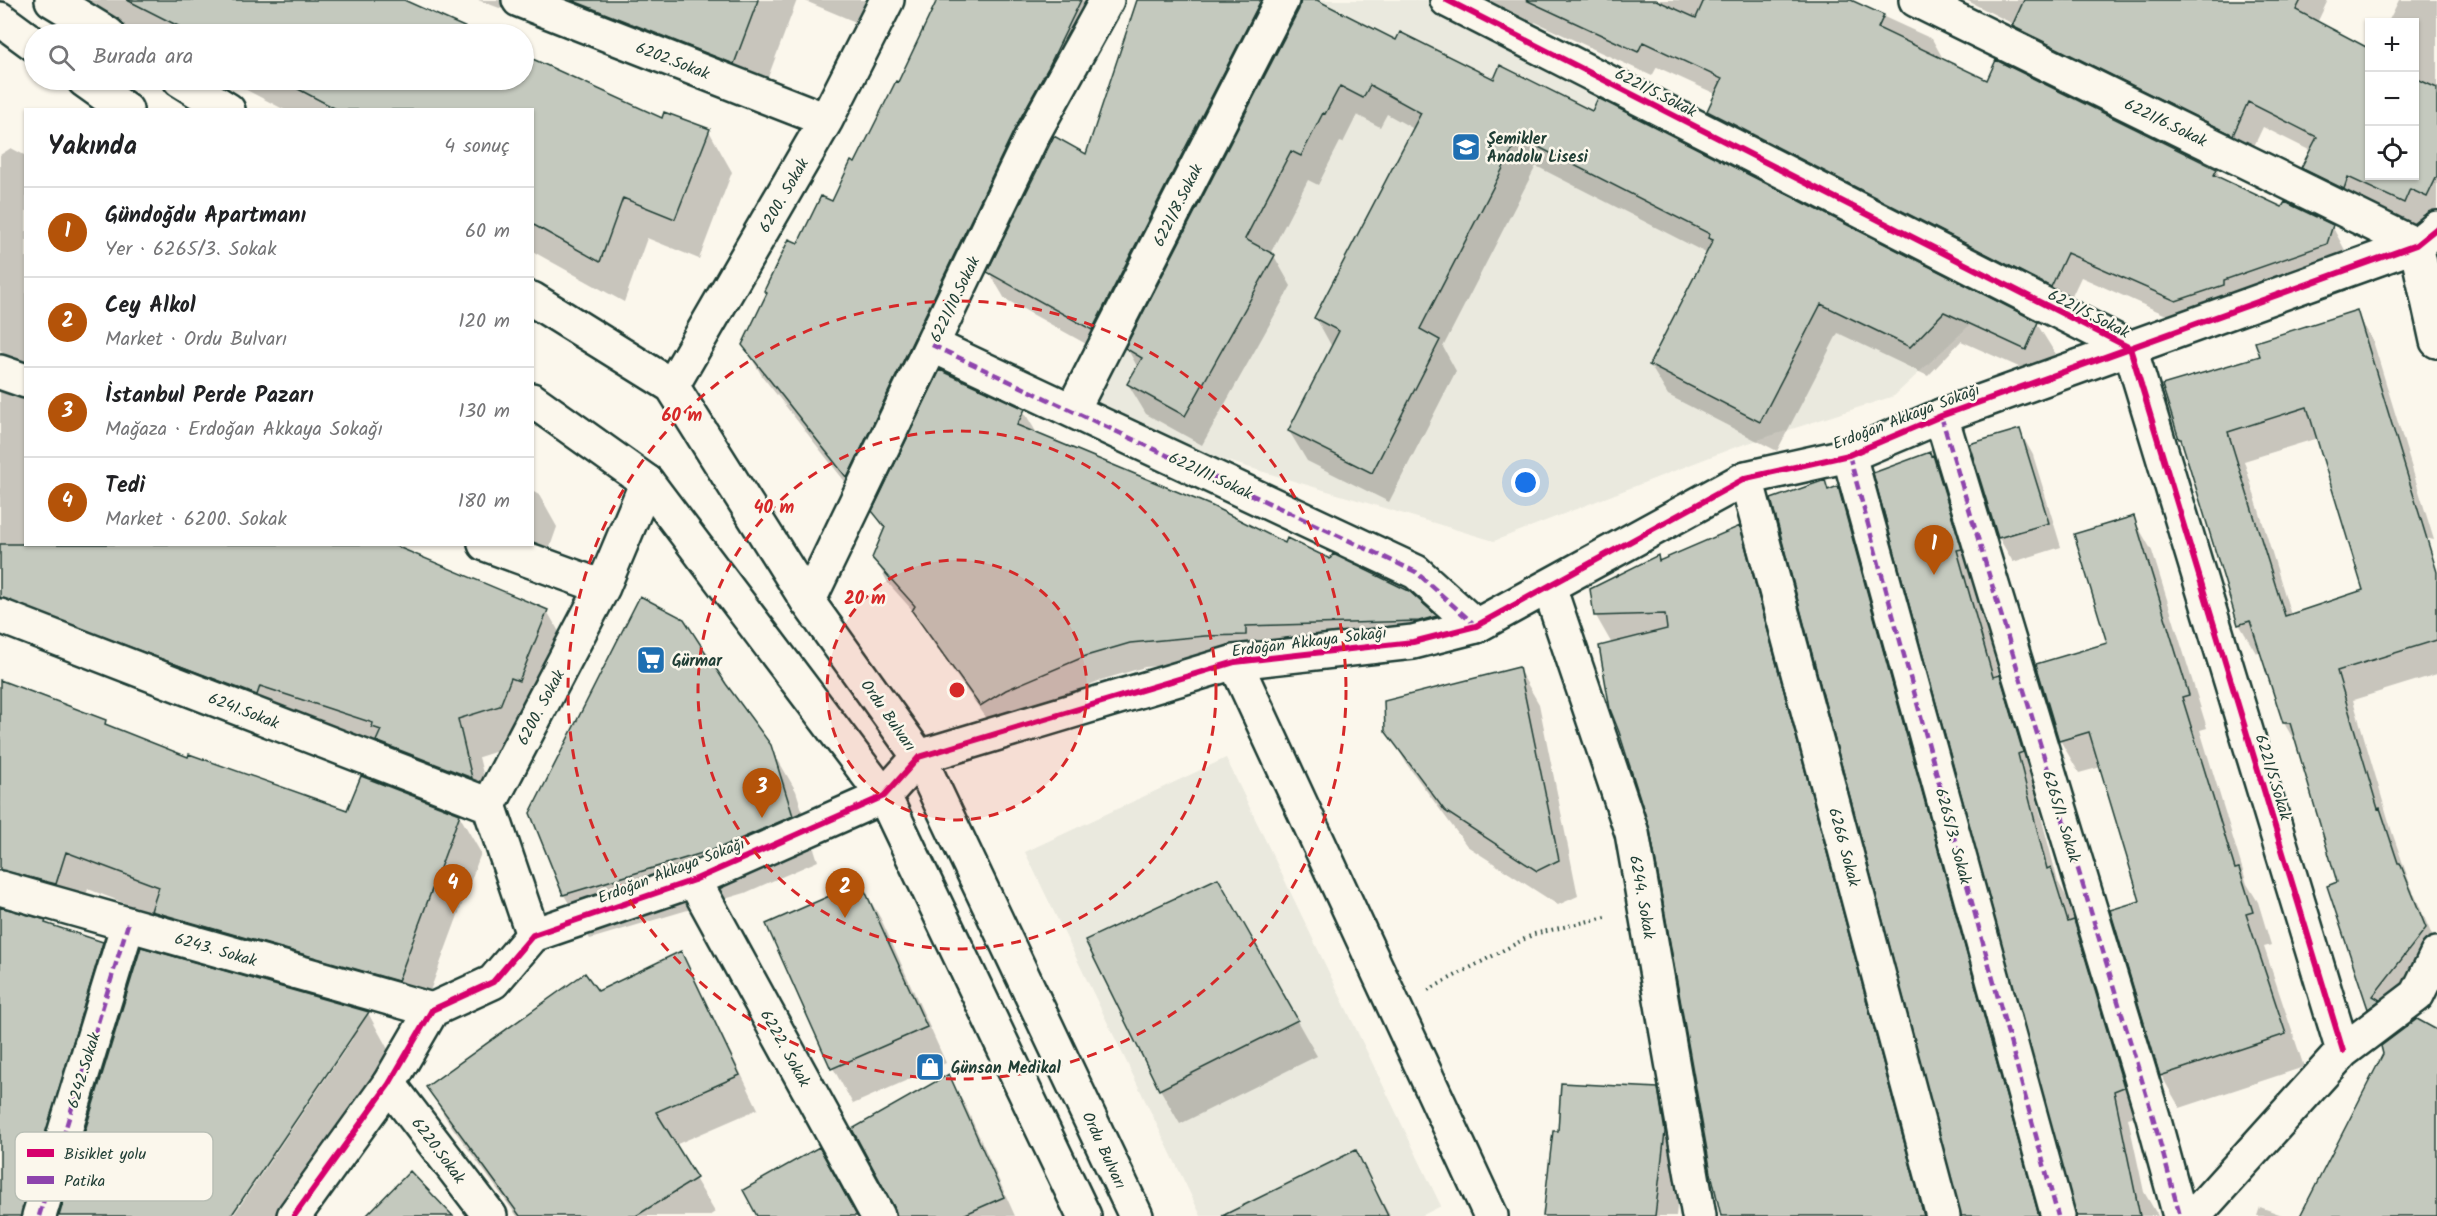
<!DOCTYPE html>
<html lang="tr">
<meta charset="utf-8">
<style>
:root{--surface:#fff;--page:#f2f2f2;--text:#202124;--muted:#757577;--line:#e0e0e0;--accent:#b45309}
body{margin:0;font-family:Kalam,sans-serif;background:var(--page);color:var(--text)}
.controls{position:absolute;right:18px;top:18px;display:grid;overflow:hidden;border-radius:0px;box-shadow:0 2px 4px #0004}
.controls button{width:54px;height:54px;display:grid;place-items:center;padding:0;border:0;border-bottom:2px solid var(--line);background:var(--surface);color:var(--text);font:30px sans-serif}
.you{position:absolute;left:1526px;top:483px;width:21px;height:21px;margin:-15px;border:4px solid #fff;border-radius:50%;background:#1a73e8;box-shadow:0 0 0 9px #1a73e833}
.badge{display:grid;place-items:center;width:39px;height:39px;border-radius:50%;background:var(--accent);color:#fff;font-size:20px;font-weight:700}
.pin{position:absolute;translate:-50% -50px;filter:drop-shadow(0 2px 3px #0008)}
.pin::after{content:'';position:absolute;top:32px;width:21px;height:18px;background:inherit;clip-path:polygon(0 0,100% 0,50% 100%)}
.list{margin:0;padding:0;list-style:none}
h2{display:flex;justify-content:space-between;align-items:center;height:78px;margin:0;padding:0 24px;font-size:26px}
h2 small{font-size:20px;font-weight:400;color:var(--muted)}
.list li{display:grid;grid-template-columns:39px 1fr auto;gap:18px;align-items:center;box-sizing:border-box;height:90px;padding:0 24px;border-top:2px solid var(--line)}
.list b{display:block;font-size:22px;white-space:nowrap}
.list p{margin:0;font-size:20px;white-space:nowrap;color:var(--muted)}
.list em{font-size:20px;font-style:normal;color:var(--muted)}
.icon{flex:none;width:33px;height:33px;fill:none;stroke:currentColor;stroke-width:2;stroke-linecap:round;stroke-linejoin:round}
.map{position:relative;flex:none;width:2437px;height:1216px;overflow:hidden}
.search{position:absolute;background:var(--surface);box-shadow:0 2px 4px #0004;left:24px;top:24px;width:510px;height:66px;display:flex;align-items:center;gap:15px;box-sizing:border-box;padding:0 21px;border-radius:33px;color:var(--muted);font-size:22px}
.panel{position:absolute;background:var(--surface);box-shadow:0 2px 4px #0004;left:24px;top:108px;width:510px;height:438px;border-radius:0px}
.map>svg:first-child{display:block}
.built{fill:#eae9de}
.shadow{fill:#0003}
.building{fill:#c4c9be;stroke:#1f3d34;stroke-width:1.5;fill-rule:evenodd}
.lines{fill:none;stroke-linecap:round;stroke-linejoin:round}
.street-casing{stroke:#1f3d34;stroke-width:38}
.secondary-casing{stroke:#1f3d34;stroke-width:38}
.path{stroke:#1f3d34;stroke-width:4;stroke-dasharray:1.5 4.5;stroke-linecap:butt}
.street{stroke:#fbf7ec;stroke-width:33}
.secondary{stroke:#fbf7ec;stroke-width:33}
.quiet{stroke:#8e44ad;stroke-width:4.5;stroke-dasharray:9 4.5;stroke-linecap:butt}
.cycleway-casing{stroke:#fbf7ec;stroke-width:10}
.cycleway{stroke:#d6006c;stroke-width:6}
.ring{fill:none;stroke:#d62828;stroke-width:3;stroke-dasharray:10 8}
.labels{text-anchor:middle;stroke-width:5;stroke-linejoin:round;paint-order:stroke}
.street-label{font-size:16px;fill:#1f3d34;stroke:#fbf7ec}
.poi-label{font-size:16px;font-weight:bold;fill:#1f3d34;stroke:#fbf7ec;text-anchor:start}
.key{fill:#fbf7ec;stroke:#b9bfb5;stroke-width:1.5}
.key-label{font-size:16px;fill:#1f3d34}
.centre{fill:#d62828;stroke:#fbf7ec;stroke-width:3}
.ring-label{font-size:18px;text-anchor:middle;font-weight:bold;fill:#d62828;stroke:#fbf7ec;stroke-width:5;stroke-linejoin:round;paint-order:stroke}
</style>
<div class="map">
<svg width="2437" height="1216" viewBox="0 0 2437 1216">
<rect width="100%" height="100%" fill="#fbf7ec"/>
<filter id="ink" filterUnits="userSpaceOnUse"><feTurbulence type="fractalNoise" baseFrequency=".0167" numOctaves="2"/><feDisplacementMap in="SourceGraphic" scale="12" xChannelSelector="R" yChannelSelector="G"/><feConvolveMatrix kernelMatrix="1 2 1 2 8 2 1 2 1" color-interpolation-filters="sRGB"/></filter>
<g filter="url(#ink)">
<path class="built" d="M1290,0H1430L2003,294L1894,396L1733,448L1494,541L1081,417Z
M1226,758L1441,1206L1421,1216H1201L1025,852Z"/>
<path class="shadow" d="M73,0H401L476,34H140Z
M478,0H797L758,104Z
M803,0H896L882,33Z
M940,0H1112L865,507L762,376L744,345L768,295L765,291L833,203L856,165Z
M1138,0H1289L1108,356L1005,299L989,272L1087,156Z
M1302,0H1314L1397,42L1495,81L1592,113L1599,100L2037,324L2055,353L2043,378L1961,341L1928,376L1838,333L1777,451L1668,395L1650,365L1708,254L1536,166L1443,347L1456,371L1389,502L1307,461L1289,431L1332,347L1316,318L1414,129L1387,114L1380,127L1357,115L1343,143L1340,142L1318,185L1308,180L1270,254L1274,256L1291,286L1202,445L1146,414L1128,384L1138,368L1127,348L1300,9Z
M1481,0H1847L1932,39L1945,62L1987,82L2216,170L2223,181L2283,209L2332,226L2346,252L2341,269L2191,326L2081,277L2065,311L1723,136L1708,111L1716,94L1657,67L1652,76L1535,22L1533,25Z
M1966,0H2328L2317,23L2370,176H2414V22H2388L2399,0H2437V219L2424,213L2418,227L2362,201L2318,193L2303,168L2311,151L2263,127L2248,159L2041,58L2027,31Z
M524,56L663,120L709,131L732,172L699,259L647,238L624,302L532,251V110H285L227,80H524Z
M11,148L26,156V392L18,391L9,396L26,400V544L547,611L569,649L522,743L479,757L493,815L0,633V353L3,352L0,350V155Z
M2356,312L2373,341L2434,540L2352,522L2318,438L2244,461L2291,615L2365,591L2433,565L2437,571V674L2353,700L2392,832L2410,884L2437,947L2386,1037L2369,1008L2339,883L2298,747L2284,723L2261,651L2256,653L2239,624L2180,439L2261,357Z
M1023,410L1038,435L1285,545L1408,592L1436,617L1450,641L1145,667L1101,680L1020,714L995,730L929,637L914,612L888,583L874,557L885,531L874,511Z
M2019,430L2033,455L2061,547L2013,562L1999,538Z
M1931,457L1948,484L1976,576L1972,578L2000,679L2015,704L2038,779L2032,781L2058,882L2066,896L2075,925L2089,949L2139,1115L2128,1118L2144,1192L2158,1216H2078Z
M1824,482L1829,491L1837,488L1857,521L2048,1216H1962Z
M532,491L539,495L557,527L545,561L532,544Z
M2133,518L2152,551L2207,728L2200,730L2247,884L2258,902L2271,945L2264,947L2304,1067L2180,1108L2161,1075L2142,902L2101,767L2079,773L2060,740L2109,644Z
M1739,528L1758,562L1933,1216H1723L1652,829L1612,644L1596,616L1658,557L1661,562Z
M1518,668L1539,704L1578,896L1558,905L1467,846L1408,766L1387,730Z
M0,681L105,722L108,727L189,759L348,812L459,815L481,853L420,1018L88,889L78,922L17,908L10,912L45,922L47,925L102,943L124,981L52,1216H0Z
M725,685L770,746L796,791L818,861L745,893L590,939L564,895L532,813Z
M1217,880L1317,1056L1180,1124L1160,1089Z
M861,884L881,919L946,1063L853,1104L833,1068L768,925Z
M680,953L699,987L758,1109L675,1145L715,1212L709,1216H517L447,1120L428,1087L598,993Z
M368,1013L389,1051L278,1216H233L353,1038H349L230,1216H60Z
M948,1076L966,1107L1015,1216H898Z
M1657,1090L1674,1120L1682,1164L1676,1216H1545L1560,1133Z
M1355,1151L1390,1216H1226Z
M2260,1207L2285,1216H2257Z"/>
<path class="building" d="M127,0H404L480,34H194Z
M571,0H758L734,64Z
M937,0H1081L1048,68L1016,126L847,478L742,345L767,293L764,291L789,239L798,243L821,196L832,201L851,161L855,163L896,81L898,82Z
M1137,0H1261L1092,330L987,272L1054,136L1086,154Z
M1301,0H1317L1396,40L1400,32L1494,79L1500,65L1592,111L1598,98L2038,322L2026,350L1944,312L1910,347L1821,304L1760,422L1649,365L1713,240L1708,238L1710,234L1519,137L1420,329L1440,340L1372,473L1288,431L1339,331L1314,318L1421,113L1370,85L1363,98L1340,86L1325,114L1323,113L1301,156L1291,151L1245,239L1275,255L1185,416L1127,384L1142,358L1125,348L1299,9Z
M1526,0H1656L1696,18L1704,0H1851L1884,15L1878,28L1987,80L1996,60L2217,169L2214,175L2282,207L2285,202L2333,225L2327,244L2224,280V285L2176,301L2067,253L2051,287L1707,111L1722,79L1643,42L1638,52Z
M2024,0H2301L2296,10L2370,49V176H2415V78L2437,88V176L2427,197L2410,189L2404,203L2348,177L2344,189L2301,168L2317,137L2248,102L2233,135L2012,26Z
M524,55L662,118L664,112L710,129L675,219L623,198L600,262L532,224V110H338L281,80H524Z
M2357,310L2437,572V640L2337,671L2378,809L2380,808L2398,863H2400L2426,928L2373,996L2380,1000L2368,1009L2327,886L2337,882L2290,723H2283L2250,621L2238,625L2181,439H2179L2162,385L2260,356L2255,342ZM2307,407L2363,590L2285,616L2228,432Z
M940,370L1025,409L1017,425L1212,506L1285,543L1287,538L1330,559L1333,554L1409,591L1437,616L1419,621L1246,626V635L1205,636L1130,643L1086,656L1006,690L980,706L912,611L915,606L872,558L885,527L872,511Z
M2020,429L2049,523L1998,538L1969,444Z
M1930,452L1931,456L1933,455L1962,549L1957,550L1993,677L2000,675L2023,752L2018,754L2047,869L2051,867L2068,922L2074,920L2124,1087L2114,1091L2140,1216H2076L1873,473Z
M1825,480L1828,490L1838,486L2039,1216H1961L1771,499Z
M2134,516L2189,695L2182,697L2235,869L2239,868L2253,912L2246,914L2286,1034L2160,1076L2110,910L2140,901L2089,732L2059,741L2036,664L2107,643L2074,534Z
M1740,526L1924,1216H1721L1711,1173L1650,830L1619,732L1610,709L1599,646L1667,629L1665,614L1594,616L1590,589L1658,555L1659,561Z
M0,544H391L548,610L519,681L511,678L500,706L458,719L472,778L376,741L381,730L372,727L373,723L260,686L257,695L0,598Z
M640,596L684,619L726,684L771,745L793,816L719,848L563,895L530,813Z
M1519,667L1559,860L1537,871L1445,811L1385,731L1384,701Z
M0,680L106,720L105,724L188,757L189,754L347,810L361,776L460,814L398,981L151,911L159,887L66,852L56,884L0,870Z
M1218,878L1298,1020L1159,1090L1085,940Z
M861,882L927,1027L831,1069L766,924Z
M0,907L46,920L45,923L103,942L21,1216H0Z
M141,947L369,1012L231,1216H59Z
M681,951L740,1075L656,1112L697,1178L636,1216H520L426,1087L585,973L598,991Z
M2417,1019L2437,1030V1216H2300L2383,1054L2381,1046Z
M949,1074L1004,1197L961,1216H897L894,1207L852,1129Z
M1561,1083L1658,1088L1665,1132L1655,1216H1543L1553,1131H1558Z
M819,1147L857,1216H757L743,1190Z
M1356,1150L1388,1216H1222Z
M410,1171L453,1216H366Z"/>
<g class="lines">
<g class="street-casing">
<path id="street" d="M519,0L826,120
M1447,0L2130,348L2343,1051
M1916,0L2416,245L2437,341
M932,345L1416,572L1476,626
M0,372L26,381
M672,386L826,120L887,0
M1073,409L1282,0
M1941,416L2153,1117L2180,1216
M1849,455L2058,1216
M1746,478L1943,1216
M485,544L603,587
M1549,587L1632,833L1699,1216
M808,602L1033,134L1107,0
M0,616L489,805
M1235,662L1491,1216
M694,880L878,1216
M0,888L432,1010
M533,935L489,805L603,587L647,482
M389,1084L490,1216
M39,1216L128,924
M2194,1216L2343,1051L2417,995L2437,954"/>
</g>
<g class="secondary-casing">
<path id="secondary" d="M52,0L108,34
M0,19L34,44
M84,80L126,110
M180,80L228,110
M532,299L672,386L808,602L919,757L1136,1216
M532,400L647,482L884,796L1084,1216
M294,1216L389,1084L432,1010L493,982L533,935L694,880L884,796L919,757L1235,662L1413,642L1476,626L1746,478L1849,455L1941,416L2416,245L2437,228"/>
</g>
<path class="path" d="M1428,990L1534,934L1606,917"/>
<use href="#street" class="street"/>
<use href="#secondary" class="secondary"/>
<path class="quiet" d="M932,345L1416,572L1476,626
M1941,416L2153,1117L2180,1216
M1849,455L2058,1216
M39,1216L128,924"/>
<g class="cycleway-casing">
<path id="cycleway" d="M1447,0L2130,348L2343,1051
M294,1216L389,1084L432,1010L493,982L533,935L694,880L884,796L919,757L1235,662L1413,642L1476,626L1746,478L1849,455L1941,416L2416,245L2437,228"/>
</g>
<use href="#cycleway" class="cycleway"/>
</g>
</g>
<circle cx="957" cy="690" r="130" fill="#d62828" fill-opacity=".12"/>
<g class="ring">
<circle cx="957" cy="690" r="130"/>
<circle cx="957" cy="690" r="259"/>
<circle cx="957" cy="690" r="389"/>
</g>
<defs>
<g id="school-square" transform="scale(1.5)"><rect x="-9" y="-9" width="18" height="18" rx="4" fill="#1f6fb2" stroke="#fbf7ec"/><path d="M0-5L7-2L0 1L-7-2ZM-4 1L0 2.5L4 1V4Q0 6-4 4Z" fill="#fff"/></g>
<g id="supermarket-square" transform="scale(1.5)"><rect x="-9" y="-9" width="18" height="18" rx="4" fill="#1f6fb2" stroke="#fbf7ec"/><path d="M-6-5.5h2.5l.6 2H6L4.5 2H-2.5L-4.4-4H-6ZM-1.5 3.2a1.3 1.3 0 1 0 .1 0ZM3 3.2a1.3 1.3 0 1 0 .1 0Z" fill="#fff"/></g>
<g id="shop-square" transform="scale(1.5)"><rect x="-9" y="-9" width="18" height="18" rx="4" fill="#1f6fb2" stroke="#fbf7ec"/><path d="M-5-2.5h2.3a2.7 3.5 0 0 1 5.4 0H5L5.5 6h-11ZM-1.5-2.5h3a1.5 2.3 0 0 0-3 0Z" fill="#fff"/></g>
</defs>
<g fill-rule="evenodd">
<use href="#school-square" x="1466" y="147"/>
<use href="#supermarket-square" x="651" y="660"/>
<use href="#shop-square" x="930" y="1067"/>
</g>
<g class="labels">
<g class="street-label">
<text transform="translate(673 60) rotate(21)" y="6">6202.Sokak</text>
<text transform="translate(1656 92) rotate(27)" y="6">6221/5.Sokak</text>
<text transform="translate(2166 122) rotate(26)" y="6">6221/6.Sokak</text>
<text transform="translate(783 195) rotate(-60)" y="6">6200. Sokak</text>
<text transform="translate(1177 205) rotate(-63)" y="6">6221/8.Sokak</text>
<text transform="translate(954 299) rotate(-64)" y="6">6221/10.Sokak</text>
<text transform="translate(2089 313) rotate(27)" y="6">6221/5.Sokak</text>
<text transform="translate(1906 416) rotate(-21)" y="6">Erdoğan Akkaya Sokağı</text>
<text transform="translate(1211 475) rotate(25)" y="6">6221/11.Sokak</text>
<text transform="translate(1309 641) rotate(-7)" y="6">Erdoğan Akkaya Sokağı</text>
<text transform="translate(540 707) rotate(-62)" y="6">6200. Sokak</text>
<text transform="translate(244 710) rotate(21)" y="6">6241.Sokak</text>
<text transform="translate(889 715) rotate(55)" y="6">Ordu Bulvarı</text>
<text transform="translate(2274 777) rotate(73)" y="6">6221/5.Sokak</text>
<text transform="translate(2062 816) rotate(73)" y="6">6265/1. Sokak</text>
<text transform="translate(1954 836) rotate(75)" y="6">6265/3. Sokak</text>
<text transform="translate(1845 847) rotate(75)" y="6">6266 Sokak</text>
<text transform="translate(671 870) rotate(-21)" y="6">Erdoğan Akkaya Sokağı</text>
<text transform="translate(1643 897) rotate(80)" y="6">6244. Sokak</text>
<text transform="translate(216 949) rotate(16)" y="6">6243. Sokak</text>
<text transform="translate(786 1048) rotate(61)" y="6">6222. Sokak</text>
<text transform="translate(83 1070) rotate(-73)" y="6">6242.Sokak</text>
<text transform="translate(439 1150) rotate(53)" y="6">6220.Sokak</text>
<text transform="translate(1105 1150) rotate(65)" y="6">Ordu Bulvarı</text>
</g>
<g class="poi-label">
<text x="1487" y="144">Şemikler<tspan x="1487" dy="18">Anadolu Lisesi</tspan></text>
<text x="672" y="666">Gürmar</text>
<text x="951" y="1073">Günsan Medikal</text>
</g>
</g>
<rect x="15" y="1132" width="198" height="69" rx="9" class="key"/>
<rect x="27" y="1149" width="27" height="8" fill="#d6006c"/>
<rect x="27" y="1176" width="27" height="8" fill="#8e44ad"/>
<g class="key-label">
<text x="64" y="1159">Bisiklet yolu</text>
<text x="64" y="1186">Patika</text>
</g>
<circle cx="957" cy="690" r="9" class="centre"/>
<g class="ring-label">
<text x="682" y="421">60 m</text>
<text x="774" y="513">40 m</text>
<text x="865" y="604">20 m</text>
</g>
</svg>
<div class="controls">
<button>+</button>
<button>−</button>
<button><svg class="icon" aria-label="locate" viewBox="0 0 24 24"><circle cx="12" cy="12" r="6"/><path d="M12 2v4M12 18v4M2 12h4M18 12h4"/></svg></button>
</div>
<div class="you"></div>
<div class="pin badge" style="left:1934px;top:575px">1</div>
<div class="pin badge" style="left:845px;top:918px">2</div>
<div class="pin badge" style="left:762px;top:818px">3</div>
<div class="pin badge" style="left:453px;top:914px">4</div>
<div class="search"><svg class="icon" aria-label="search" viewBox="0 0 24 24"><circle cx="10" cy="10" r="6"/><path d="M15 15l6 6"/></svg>Burada ara</div>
<section class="panel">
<h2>Yakında<small>4 sonuç</small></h2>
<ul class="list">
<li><span class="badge">1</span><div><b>Gündoğdu Apartmanı</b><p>Yer · 6265/3. Sokak</p></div><em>60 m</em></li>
<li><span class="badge">2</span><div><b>Cey Alkol</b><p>Market · Ordu Bulvarı</p></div><em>120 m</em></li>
<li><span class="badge">3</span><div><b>İstanbul Perde Pazarı</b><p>Mağaza · Erdoğan Akkaya Sokağı</p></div><em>130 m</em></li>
<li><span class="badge">4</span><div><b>Tedi</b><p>Market · 6200. Sokak</p></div><em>180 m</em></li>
</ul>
</section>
</div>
